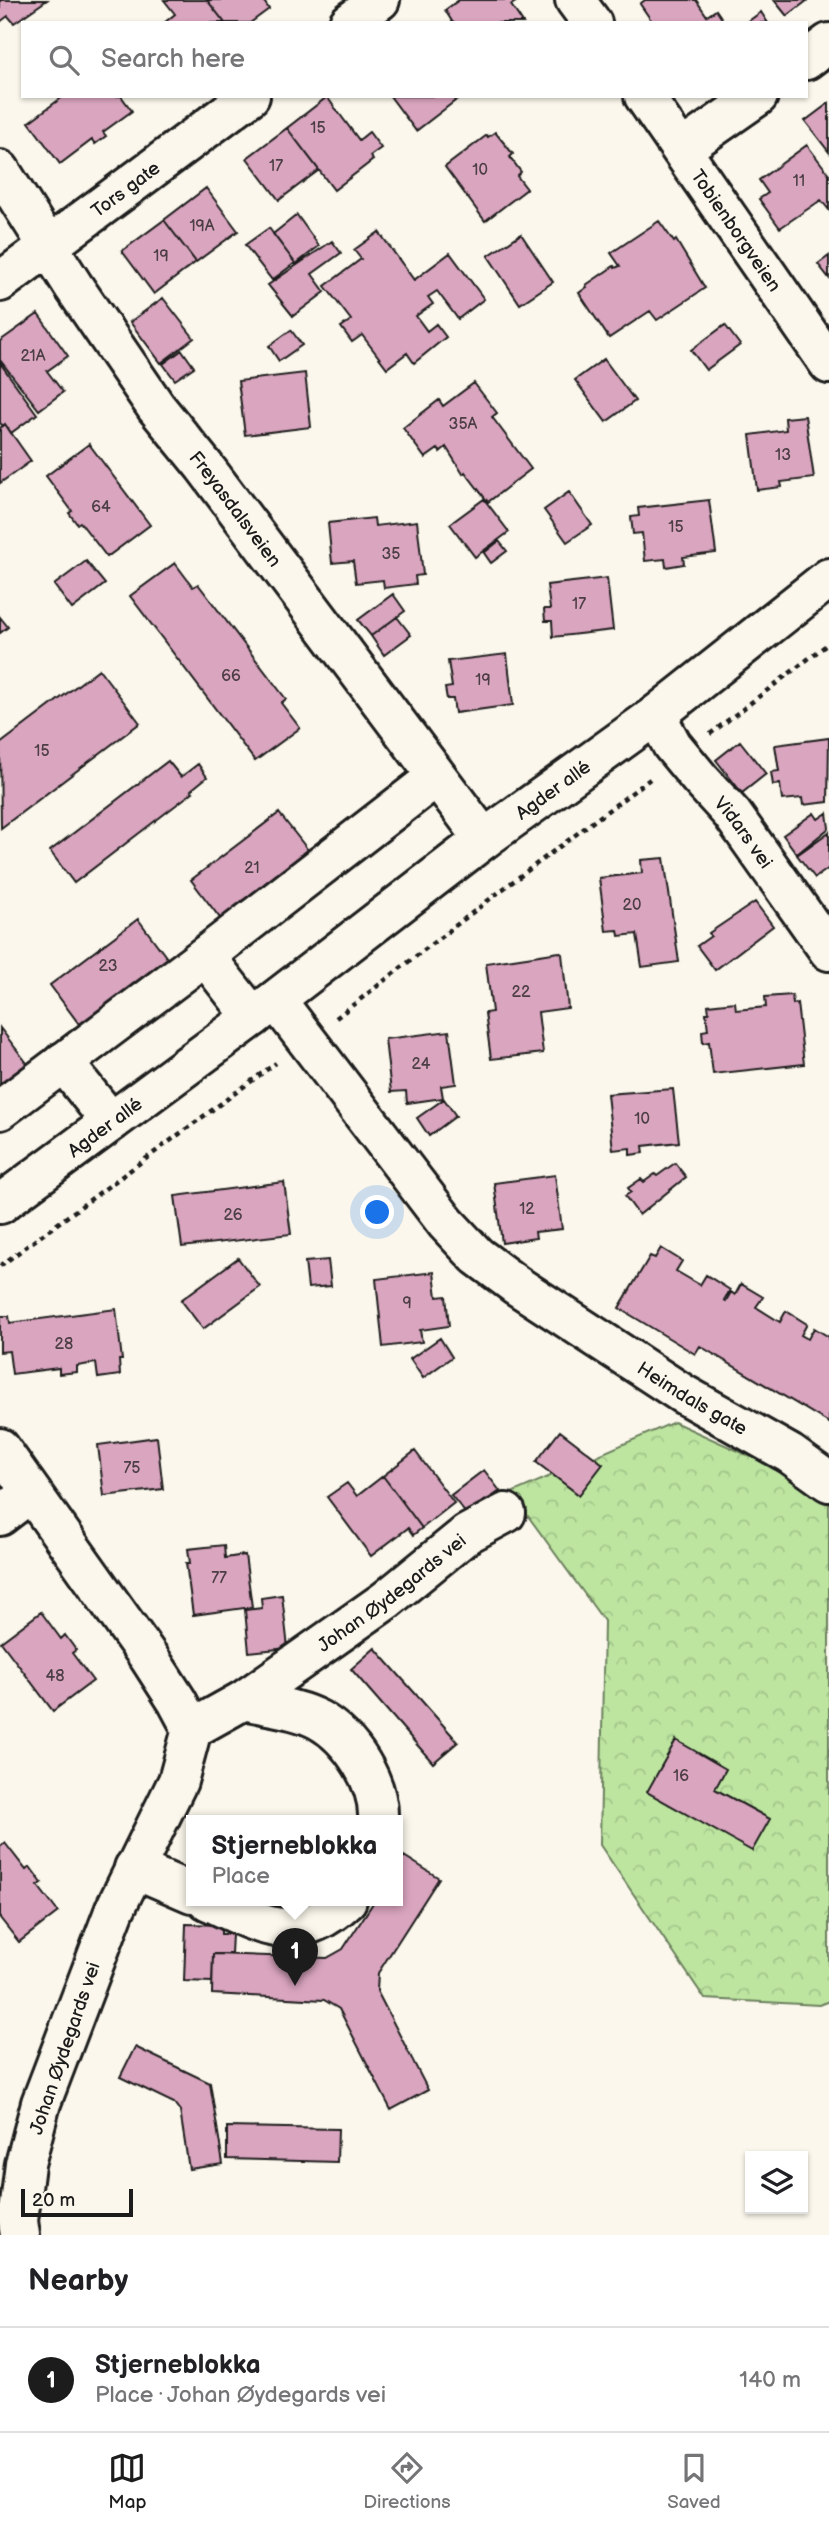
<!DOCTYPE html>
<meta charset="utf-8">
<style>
:root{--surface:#fff;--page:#f6f6f6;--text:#202124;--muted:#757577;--line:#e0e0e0;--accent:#1c1c1c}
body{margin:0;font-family:"Balsamiq Sans",sans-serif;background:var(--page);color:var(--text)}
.controls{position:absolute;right:21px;bottom:21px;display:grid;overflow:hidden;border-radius:0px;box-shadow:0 2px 5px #0004}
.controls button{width:63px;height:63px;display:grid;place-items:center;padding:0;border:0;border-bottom:2px solid var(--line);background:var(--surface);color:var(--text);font:35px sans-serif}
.scale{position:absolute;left:21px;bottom:18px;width:112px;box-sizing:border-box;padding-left:7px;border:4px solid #1c1c1c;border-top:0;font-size:19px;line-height:24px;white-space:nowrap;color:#1c1c1c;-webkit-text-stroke:5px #fbf7ec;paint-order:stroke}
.you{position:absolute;left:378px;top:1213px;width:24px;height:24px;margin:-18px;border:5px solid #fff;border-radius:50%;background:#1a73e8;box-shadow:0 0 0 10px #1a73e833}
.badge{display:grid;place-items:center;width:46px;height:46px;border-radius:50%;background:var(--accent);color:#fff;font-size:23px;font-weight:700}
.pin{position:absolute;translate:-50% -58px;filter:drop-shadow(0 2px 4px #0008)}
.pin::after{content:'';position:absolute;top:37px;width:24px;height:21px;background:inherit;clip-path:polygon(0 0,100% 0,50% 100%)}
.popup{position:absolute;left:186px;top:1815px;width:217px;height:91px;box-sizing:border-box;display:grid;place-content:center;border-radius:0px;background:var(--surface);filter:drop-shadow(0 2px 5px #0005);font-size:23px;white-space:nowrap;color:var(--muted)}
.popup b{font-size:26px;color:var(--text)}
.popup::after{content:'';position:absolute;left:50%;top:100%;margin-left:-14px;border:14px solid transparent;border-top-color:var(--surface)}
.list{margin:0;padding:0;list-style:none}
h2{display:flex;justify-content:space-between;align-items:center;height:91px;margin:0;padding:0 28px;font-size:30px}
h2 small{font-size:23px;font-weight:400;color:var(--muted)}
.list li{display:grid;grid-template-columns:46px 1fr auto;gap:21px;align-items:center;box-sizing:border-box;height:105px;padding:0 28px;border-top:2px solid var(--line)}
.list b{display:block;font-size:26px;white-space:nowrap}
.list p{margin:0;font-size:23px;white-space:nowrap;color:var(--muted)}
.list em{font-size:23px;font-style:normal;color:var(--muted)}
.icon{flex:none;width:38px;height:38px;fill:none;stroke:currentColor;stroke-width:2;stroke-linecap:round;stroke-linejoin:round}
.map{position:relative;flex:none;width:829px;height:2235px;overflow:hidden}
.search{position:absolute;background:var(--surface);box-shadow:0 2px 5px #0004;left:21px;right:21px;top:21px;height:77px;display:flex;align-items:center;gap:18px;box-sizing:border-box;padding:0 24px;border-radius:0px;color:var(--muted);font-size:26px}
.sheet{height:196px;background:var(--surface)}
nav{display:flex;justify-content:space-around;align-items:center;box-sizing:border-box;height:98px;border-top:2px solid var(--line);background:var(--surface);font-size:19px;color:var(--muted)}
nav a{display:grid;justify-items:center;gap:4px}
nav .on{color:var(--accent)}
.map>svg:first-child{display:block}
.forest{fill:url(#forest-crowns);stroke:#6c805e;stroke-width:2}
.building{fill:#daa5bf;stroke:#1c1c1c;stroke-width:2}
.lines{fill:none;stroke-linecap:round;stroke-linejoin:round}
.minor-casing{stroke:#1c1c1c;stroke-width:44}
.path{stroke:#1c1c1c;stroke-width:4.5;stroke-dasharray:5 5;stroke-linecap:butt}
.minor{stroke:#fbf7ec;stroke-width:38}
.labels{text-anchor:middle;stroke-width:7;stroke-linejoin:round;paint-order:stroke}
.number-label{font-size:16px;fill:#4c3e45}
.street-label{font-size:19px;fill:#1c1c1c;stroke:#fbf7ec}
</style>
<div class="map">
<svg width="829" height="2235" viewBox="0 0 829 2235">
<defs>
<pattern id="forest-crowns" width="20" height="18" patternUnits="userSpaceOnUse" patternTransform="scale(1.75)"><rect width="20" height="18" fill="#bde5a0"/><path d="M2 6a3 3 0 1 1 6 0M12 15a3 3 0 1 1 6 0" fill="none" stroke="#a2c489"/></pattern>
</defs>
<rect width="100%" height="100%" fill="#fbf7ec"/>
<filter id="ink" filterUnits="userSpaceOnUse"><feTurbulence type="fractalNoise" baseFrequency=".0143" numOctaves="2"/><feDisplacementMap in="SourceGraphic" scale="14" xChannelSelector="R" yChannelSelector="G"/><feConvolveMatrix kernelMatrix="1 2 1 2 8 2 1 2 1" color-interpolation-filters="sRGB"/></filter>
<g filter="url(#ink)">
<path class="forest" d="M674,1422L829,1492V2001L819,2005L705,1999L600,1845L604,1621L528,1516L509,1494Z"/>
<path class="building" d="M0,0H47L14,23L8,16L0,22Z
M164,0H207L225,23H164L175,14Z
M207,0H263L269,9L250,23H225Z
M459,0H519L511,5L523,23H453L445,10Z
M645,0H696L707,16L716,10L725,23H653L640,4Z
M774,0H808L787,16Z
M761,12L768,23H746Z
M64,96H121L132,111L103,132L106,136L95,144L92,140L60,164L29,122Z
M390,96H458L459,98L416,131Z
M327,97L359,140L369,132L381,148L370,156L373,160L334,190L287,128Z
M829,103V152L805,121Z
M287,128L319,170L279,200L247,158Z
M495,132L513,154L510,157L521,172L517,176L527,189L485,221L445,167L487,135L488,137Z
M807,145L829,174V210L821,200L780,228L759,199L768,193L759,180Z
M206,188L238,231L196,262L164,220Z
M297,215L319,246L296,264L273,234Z
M164,220L196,262L154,294L122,251Z
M659,221L674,242L676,240L705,288L657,320L650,311L609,338L579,293L587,287L586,285L614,266L615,268L620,266L611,253Z
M269,228L295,263L272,280L245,245Z
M379,232L414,280L450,253L484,299L458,319L437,291L428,297L433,304L416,316L427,331L436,324L446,337L414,363L407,353L387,368L362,335L352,342L341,327L351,320L325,286L361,259L354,250Z
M521,234L553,282L520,304L488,256Z
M332,241L341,253L312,274L325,292L293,316L268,285Z
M829,256V278L818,264Z
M163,298L194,338L161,363L130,322Z
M38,314L68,356L47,371L63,392L39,410L0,360V341Z
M725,325L740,345L706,370L691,350Z
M291,330L302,345L279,361L269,346Z
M182,350L194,367L175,380L163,364Z
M604,359L635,401L606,422L575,380Z
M0,363L37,414L11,433L5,424L3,426L0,423Z
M305,373L311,427L245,435L238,381Z
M474,383L497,413L492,417L531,469L488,502L465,472L463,474L446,447L440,452L438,449L425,458L403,428L439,400L443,406Z
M805,416L814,478L781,482L782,487L757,490L750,435L786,430L785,418Z
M5,424L31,461L0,483V428Z
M89,444L150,525L107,557L80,522L77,524L69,513L72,511L46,476Z
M569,492L592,525L567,542L544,510Z
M484,499L509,532L475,557L450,524Z
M709,500L716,553L683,557L684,564L666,567L665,559L645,561L642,533L633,534L631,517L639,516L638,508Z
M374,518L375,526L417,521L423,575L415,576L416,584L384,588L383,580L356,583L353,561L332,563L328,523Z
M499,541L507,551L491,563L484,553Z
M86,561L105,584L72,609L54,585Z
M175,563L193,587L198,584L286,699L281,703L300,728L255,761L130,596Z
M607,578L613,630L553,637L552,621H545L544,609H550L547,585Z
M393,594L405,611L371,636L358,620Z
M0,617L8,627L0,633Z
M397,617L411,635L384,655L371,636Z
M507,654L513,705L455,713L453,699H447L445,688L452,687L448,661Z
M99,669L140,723L1,828L0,744Z
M829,738L828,802L803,805L802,798L782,800L780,784L773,785L771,772L779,771L775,745Z
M740,741L766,774L742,793L716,760Z
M168,761L181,777L198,764L207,777L191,790L193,792L74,883L50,851Z
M279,813L312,855L223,922L191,880Z
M814,813L818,819L827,813L829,828L797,854L783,835Z
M829,832V868L815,878L797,855Z
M664,858L679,962L642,967L637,934L619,936L618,930L606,931L599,878L642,873L641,860Z
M755,902L773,926L715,970L697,946L711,936L709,933Z
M138,919L170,962L82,1028L50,985Z
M559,952L562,954L568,1008L538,1012L543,1053L491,1059L485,1013L492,1012L486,963Z
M792,995L793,1004L797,1003L804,1064L713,1074L709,1042L703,1043L702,1031L708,1030L706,1013H709L708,1005L735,1002L736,1010L766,1007L765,997Z
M0,1028L30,1067L0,1089Z
M449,1031L456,1084L441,1086L443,1098L407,1103L406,1091L391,1092L385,1039Z
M673,1089L679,1142L643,1146L644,1153L630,1155V1148L613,1150L607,1094Z
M444,1099L456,1116L429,1136L417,1118Z
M675,1163L686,1177L639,1215L625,1196L631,1192L628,1188L641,1179L644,1182L655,1174L657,1176Z
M555,1175L562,1229L535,1232L536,1238L502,1243L494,1183Z
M284,1182L291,1234L182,1247L175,1196Z
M661,1248L682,1261L676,1271L700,1285L706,1275L730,1290L724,1300L726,1301L731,1292L735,1295L741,1284L763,1297L756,1307L780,1322L786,1311L807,1324L801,1335L808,1339L814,1328L829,1337V1423L700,1346L695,1354L619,1308L650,1256L655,1258Z
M238,1258L260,1287L203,1329L181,1300Z
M328,1260L331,1286L308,1288L305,1262Z
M434,1272L437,1297L446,1296L449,1326L420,1330L422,1342L383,1347L376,1279Z
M116,1309L122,1360H119L120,1375L98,1378L96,1363L77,1366V1372L59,1374V1368L12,1374L9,1351L0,1352V1316H9L10,1323Z
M440,1338L452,1357L423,1378L410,1359Z
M560,1431L603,1464L579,1495L536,1462Z
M157,1437L163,1489L104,1496L98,1445Z
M415,1451L454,1503L422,1528L383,1476Z
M484,1470L500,1491L467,1515L451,1495Z
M383,1476L422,1528L413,1535L408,1528L371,1556L327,1497L347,1483L357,1496Z
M224,1545L225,1558L245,1555L252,1607L193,1615L186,1563H190L188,1549Z
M282,1595L288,1648L249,1652L245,1610L262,1608L261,1598Z
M41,1612L61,1639L65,1635L76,1650L72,1653L93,1681L53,1711L1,1642Z
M375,1648L458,1742L433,1763L351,1669Z
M676,1740L726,1769L715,1789L770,1819L752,1851L647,1792Z
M5,1843L26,1870L30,1867L42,1883L38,1886L58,1912L19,1942L0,1918V1847Z
M404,1856L439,1878L378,1973L377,1991L428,2090L391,2110L339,2009L324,2000L212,1994L213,1954L327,1958L343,1949L375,1900H398V1865Z
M186,1924L221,1925V1934H232L231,1954H213L212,1982L184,1981Z
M135,2047L210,2083L223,2164L189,2169L180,2111L174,2103L120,2077Z
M227,2127L338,2129L337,2162L227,2159Z"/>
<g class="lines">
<g class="minor-casing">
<g id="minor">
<path d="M575,0L592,23"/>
<path d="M349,23L380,0"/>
<path d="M806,60L829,43"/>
<path id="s1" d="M644,96L829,364"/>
<path d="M682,149L758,96"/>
<path id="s2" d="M0,170L74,287L156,407L204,466L484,839"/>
<path id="s3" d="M0,282L250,96"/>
<path id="s4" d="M656,715L672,745L700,779L732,814L829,951"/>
<path d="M205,956L253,1017"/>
<path id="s5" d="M276,1000L446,1223L477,1256L516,1285L683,1394L790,1454L829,1482"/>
<path d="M63,1062L111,1122"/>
<path d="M0,1110L205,956L436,777"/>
<path id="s6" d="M0,1204L253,1017L484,839L656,715L829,578"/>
<path d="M0,1448L150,1659L177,1701L192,1729L178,1781L115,1909L41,2103L25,2164L18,2221L20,2235"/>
<path d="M0,1516L30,1493"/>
<path d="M244,1700C268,1706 297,1708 319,1720C351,1738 380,1783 378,1820"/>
<path id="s7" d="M192,1729L244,1700L386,1600L467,1534L506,1513"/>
<path d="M134,1868L192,1893"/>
<path d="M207,1900C261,1925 296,1948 347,1900"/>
</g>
</g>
<path class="path" d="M710,734L829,643
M336,1018L503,889L650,779
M0,1266L276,1063"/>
<use href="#minor" class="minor"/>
</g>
</g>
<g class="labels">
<g class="number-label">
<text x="318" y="133">15</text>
<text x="276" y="171">17</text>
<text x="480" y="175">10</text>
<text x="799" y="186">11</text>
<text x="202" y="231">19A</text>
<text x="161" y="261">19</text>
<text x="33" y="361">21A</text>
<text x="463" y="429">35A</text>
<text x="783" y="460">13</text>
<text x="101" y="512">64</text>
<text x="676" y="532">15</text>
<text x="391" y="559">35</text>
<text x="579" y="609">17</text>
<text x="231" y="681">66</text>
<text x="483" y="685">19</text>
<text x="42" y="756">15</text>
<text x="252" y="873">21</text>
<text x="632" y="910">20</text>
<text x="108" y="971">23</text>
<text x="521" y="997">22</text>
<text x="421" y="1069">24</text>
<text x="642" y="1124">10</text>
<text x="527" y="1214">12</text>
<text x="233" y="1220">26</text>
<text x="407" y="1308">9</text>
<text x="64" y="1349">28</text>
<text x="132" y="1473">75</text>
<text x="219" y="1583">77</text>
<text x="55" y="1681">48</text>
<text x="681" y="1781">16</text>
</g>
<g class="street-label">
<text dy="7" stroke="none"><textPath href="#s3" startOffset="156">Tors gate</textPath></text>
<text dy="7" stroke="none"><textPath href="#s1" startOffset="163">Tobienborgveien</textPath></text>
<text dy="7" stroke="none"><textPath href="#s2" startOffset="413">Freyasdalsveien</textPath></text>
<text dy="7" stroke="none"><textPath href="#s6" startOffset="691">Agder allé</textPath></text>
<text dy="7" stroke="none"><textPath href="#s4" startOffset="147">Vidars vei</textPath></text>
<text dy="7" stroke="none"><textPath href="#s6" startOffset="130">Agder allé</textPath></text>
<text dy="7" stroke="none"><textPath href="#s5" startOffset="584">Heimdals gate</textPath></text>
<text dy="7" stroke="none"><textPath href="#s7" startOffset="242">Johan Øydegards vei</textPath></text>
<text transform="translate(64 2048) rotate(-71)" y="7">Johan Øydegards vei</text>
</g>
</g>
</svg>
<div class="controls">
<button><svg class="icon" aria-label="layers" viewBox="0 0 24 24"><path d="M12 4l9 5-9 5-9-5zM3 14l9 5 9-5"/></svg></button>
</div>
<div class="scale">20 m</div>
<div class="you"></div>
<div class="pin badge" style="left:295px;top:1986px">1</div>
<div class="popup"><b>Stjerneblokka</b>Place</div>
<div class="search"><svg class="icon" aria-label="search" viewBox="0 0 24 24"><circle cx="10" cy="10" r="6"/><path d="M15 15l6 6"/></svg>Search here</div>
</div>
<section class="sheet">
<h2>Nearby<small></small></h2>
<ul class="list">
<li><span class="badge">1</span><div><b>Stjerneblokka</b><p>Place · Johan Øydegards vei</p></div><em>140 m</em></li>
</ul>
</section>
<nav>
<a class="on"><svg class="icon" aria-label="map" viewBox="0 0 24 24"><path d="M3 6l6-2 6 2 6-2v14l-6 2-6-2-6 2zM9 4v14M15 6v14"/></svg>Map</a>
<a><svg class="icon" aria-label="directions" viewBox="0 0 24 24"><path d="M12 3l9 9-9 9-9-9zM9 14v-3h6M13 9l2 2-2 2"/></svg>Directions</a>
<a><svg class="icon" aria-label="saved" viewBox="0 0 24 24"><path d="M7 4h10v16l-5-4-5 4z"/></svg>Saved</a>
</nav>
